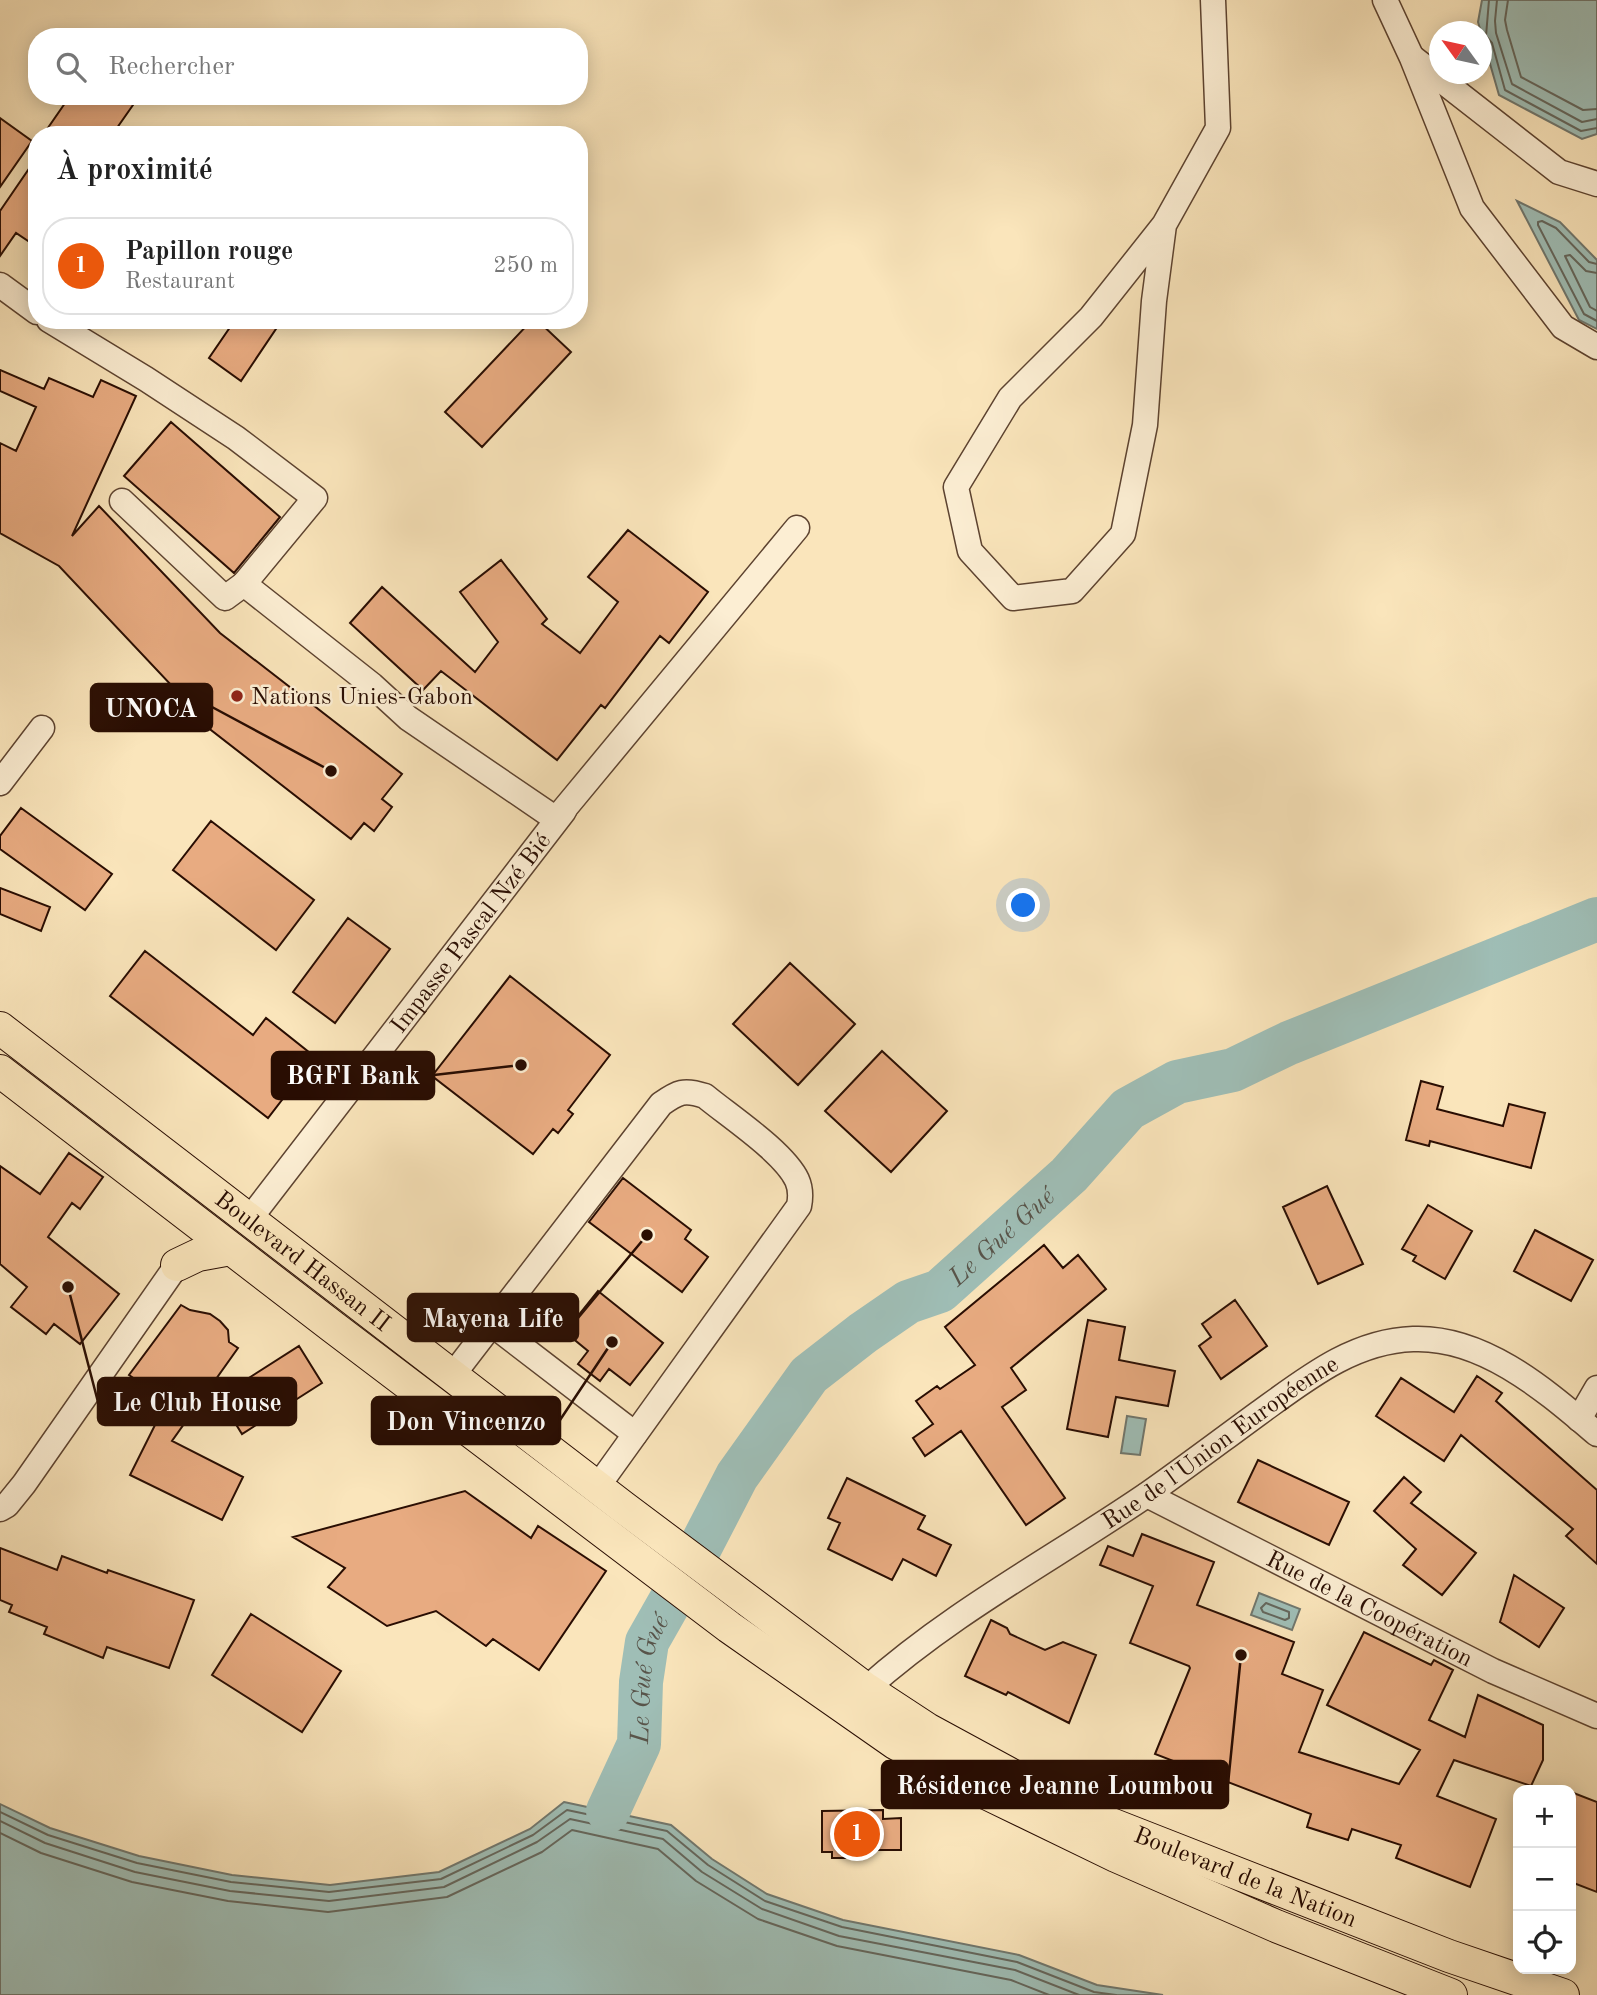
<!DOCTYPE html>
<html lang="fr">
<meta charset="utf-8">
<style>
:root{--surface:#fff;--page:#f6f6f6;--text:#222;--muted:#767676;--line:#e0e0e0;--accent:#ea580c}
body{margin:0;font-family:"Old Standard TT",serif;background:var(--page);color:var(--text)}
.controls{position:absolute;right:21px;bottom:21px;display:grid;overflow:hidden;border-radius:14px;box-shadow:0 4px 18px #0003}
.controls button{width:63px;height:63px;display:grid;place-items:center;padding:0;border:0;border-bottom:2px solid var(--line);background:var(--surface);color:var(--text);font:35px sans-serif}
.compass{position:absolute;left:1429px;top:21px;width:63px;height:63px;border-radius:50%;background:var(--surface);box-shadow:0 4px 18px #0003;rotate:303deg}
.you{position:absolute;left:1024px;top:906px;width:24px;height:24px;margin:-18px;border:5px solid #fff;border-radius:50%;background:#1a73e8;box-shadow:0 0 0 10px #1a73e833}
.badge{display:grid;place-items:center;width:46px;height:46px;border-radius:50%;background:var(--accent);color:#fff;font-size:23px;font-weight:700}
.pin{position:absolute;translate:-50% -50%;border:4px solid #fff;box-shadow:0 2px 7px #0006}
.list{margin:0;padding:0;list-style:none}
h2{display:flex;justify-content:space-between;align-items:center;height:91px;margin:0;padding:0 28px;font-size:30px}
h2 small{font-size:23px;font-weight:400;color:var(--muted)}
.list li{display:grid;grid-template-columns:46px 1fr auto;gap:21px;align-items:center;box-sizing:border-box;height:98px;margin:0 14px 14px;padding:0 14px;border:2px solid var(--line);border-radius:28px}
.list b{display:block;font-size:26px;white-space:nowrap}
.list p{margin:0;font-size:23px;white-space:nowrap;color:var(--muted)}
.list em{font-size:23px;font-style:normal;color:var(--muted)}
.icon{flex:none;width:38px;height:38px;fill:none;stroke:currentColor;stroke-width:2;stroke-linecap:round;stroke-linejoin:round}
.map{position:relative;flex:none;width:1597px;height:1995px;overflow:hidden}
.search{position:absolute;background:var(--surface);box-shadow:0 4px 18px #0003;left:28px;top:28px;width:560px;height:77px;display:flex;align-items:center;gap:18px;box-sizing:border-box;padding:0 24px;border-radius:28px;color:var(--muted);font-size:26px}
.panel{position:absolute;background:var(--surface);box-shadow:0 4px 18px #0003;left:28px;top:126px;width:560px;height:203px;border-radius:28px}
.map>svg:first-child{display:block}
.water{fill:#9fbeb6;stroke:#70776e;stroke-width:2}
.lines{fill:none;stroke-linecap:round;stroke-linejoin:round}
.shore{stroke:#64665c;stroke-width:2}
.river{stroke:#9fbeb6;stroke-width:44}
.building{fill:#e8ab81;stroke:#290d02;stroke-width:2}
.minor-casing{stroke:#5d4330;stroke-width:27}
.major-casing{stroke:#290d02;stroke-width:34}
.minor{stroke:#fceed3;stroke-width:24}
.major{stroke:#fae5bb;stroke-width:32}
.poi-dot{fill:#8f2418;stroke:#fceed3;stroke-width:2.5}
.labels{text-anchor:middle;stroke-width:5;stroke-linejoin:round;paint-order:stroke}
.poi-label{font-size:24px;fill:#290d02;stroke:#fceed3;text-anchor:start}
.street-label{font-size:24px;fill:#290d02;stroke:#fceed3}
.water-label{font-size:26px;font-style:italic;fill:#58544a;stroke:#fceed3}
.leader{fill:none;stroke:#290d02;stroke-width:2.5}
.callout-dot{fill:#290d02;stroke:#fceed3;stroke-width:2.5}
.callout{fill:#290d02;stroke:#290d02;stroke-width:2.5}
.callout-label{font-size:26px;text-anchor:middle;font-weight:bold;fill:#fff}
</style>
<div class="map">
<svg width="1597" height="1995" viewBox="0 0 1597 1995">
<rect width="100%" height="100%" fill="#fae5bb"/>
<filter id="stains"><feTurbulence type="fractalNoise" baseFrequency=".00286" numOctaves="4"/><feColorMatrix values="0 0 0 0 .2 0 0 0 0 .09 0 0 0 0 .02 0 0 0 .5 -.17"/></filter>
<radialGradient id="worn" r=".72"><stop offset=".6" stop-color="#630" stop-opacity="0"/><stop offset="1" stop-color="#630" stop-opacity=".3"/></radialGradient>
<path class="water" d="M1482,0H1597V134L1582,139L1499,95L1478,22Z
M1517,201L1560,222L1597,260V329L1579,320Z
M1127,1416L1146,1419L1140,1455L1121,1453Z
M1259,1593L1300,1609L1292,1630L1251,1615Z
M564,1802L671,1825L712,1859L767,1894L843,1920L1019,1955L1097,1985L1163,1995H0V1804L50,1828L139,1856L232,1875L330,1885L439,1872L530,1829Z"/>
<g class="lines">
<path class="shore" d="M1489,0L1486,36L1492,43L1505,90L1581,131L1597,128
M1497,0L1495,21L1496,33L1512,84L1582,122L1597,119
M1508,0L1505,20L1507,30L1521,77L1583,110L1597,109
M1597,264L1589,262L1556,228L1542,221L1538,222V225L1584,314L1597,321
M1597,273L1586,271L1570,255L1565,256L1590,307L1597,311
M1266,1603L1289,1612V1618L1285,1620L1263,1612L1261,1608Z
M0,1812L48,1835L137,1863L231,1882L329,1892L441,1879L533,1835L567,1810L667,1831L708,1865L765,1901L842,1927L1017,1962L1094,1992L1116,1995
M0,1821L45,1843L135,1872L230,1891L329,1901L444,1887L537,1842L570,1819L663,1839L702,1872L762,1909L839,1936L1015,1970L1079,1995
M0,1833L41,1853L132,1882L228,1901L328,1912L447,1897L542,1852L572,1830L658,1849L696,1881L758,1919L837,1946L1011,1980L1049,1995"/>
<path class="river" id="s1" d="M608,1811L639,1744L641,1682L647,1642L693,1561L737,1476L809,1375L863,1333L908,1302L940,1291L1069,1175L1128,1109L1177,1082L1233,1070L1289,1043L1597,919"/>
</g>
<path class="building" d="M70,96H121L133,105L112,135H43Z
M0,118L32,141L0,187Z
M37,157V247L16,233L0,256V211Z
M235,320H282L241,381L209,358Z
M532,320H537L571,352L482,447L445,412Z
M0,370L44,389L49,378L93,397L101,380L136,396L72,536L99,506L220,633L402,774L382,799L392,807L374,831L364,823L351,839L166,695L173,687L59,566L0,533V443L16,451L36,407L0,391Z
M171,422L280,517L234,573L124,476Z
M628,530L708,592L669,643L660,636L605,708L601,705L557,760L441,671L423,690L350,623L382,587L475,672L498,642L460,592L501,560L547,619L542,624L580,653L618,602L588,577Z
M21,808L112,874L85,910L0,849V836Z
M211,821L314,900L276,950L173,870Z
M0,888L50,907L41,931L0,914Z
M348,918L390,949L335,1023L293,992Z
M145,951L253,1035L266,1018L315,1057L268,1118L110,996Z
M790,963L855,1024L798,1085L733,1024Z
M510,976L610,1055L568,1110L573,1114L558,1133L553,1129L533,1154L432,1076Z
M882,1051L947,1111L891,1172L825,1111Z
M1421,1081L1443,1087L1437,1109L1503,1126L1509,1104L1545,1113L1531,1168L1430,1141L1429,1146L1406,1140Z
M69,1153L103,1177L80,1209L72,1203L48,1237L119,1294L80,1344L54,1324L46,1334L11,1307L27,1287L0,1264V1166L40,1194Z
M623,1178L691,1230L685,1239L708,1257L682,1292L589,1222Z
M1327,1186L1363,1264L1318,1284L1283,1207Z
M1428,1205L1472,1231L1445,1279L1413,1261L1416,1256L1402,1249Z
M1535,1230L1593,1260L1571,1301L1514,1271Z
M1044,1245L1063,1268L1078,1255L1106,1289L1011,1368L1026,1390L1002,1407L1065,1498L1026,1525L961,1431L925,1456L913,1438L933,1424L916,1401L937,1386L940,1389L975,1365L945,1327Z
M598,1291L663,1343L630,1385L609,1369L600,1381L578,1364L588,1351L565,1332Z
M1235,1300L1267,1346L1221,1379L1199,1346L1211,1337L1202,1324Z
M181,1305L190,1310L210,1314L220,1321L228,1330L229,1342L238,1348L172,1441L243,1477L222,1520L130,1475L167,1401L129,1375Z
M1088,1320L1125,1327L1119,1360L1175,1371L1168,1406L1116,1397L1108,1437L1067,1429Z
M299,1346L322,1383L242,1434L219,1397Z
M1477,1376L1502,1393L1496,1401L1597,1490V1564L1566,1536L1573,1529L1461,1435L1444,1461L1376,1416L1401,1378L1454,1412Z
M1258,1460L1349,1502L1329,1545L1238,1502Z
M1404,1477L1421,1492L1411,1503L1476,1553L1442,1595L1403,1565L1416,1549L1374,1511Z
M847,1478L925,1516L918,1529L951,1545L936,1576L903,1559L892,1580L828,1549L840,1523L828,1518Z
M465,1491L531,1538L538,1526L606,1571L539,1670L493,1639L486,1646L436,1611L387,1626L328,1587L345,1568L293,1537Z
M1142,1534L1214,1562L1197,1605L1294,1642L1282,1674L1323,1690L1299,1752L1399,1784L1420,1750L1327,1705L1364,1632L1431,1665L1434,1660L1453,1670L1429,1720L1465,1737L1478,1695L1543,1725V1760L1531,1786L1454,1760L1437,1796L1496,1819L1470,1887L1396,1858L1401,1845L1352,1829L1348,1840L1307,1827L1311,1814L1155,1754L1190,1668L1189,1666L1130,1643L1153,1586L1100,1565L1108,1546L1133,1556Z
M0,1548L57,1570L62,1556L107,1573L108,1570L194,1600L169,1668L107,1647L103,1658L44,1634L47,1627L9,1612L12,1605L0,1600Z
M1514,1575L1564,1608L1539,1647L1500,1622Z
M251,1614L341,1671L302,1732L212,1675Z
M991,1620L1007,1628L1010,1634L1045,1650L1063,1642L1096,1655L1069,1723L1008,1692L1006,1695L965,1676Z
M1571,1792L1597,1802V1892L1571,1882Z
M883,1810V1819L901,1818V1850H857V1858H832V1852H822V1811Z"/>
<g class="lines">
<g class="minor-casing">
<g id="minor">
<path d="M1385,0L1412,58L1472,208L1563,327L1597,347"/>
<path d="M1413,58L1559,172L1597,184"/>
<path d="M1164,225L1154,301L1145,425L1123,534L1072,591L1013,598L970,551L956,487L1010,398L1091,317L1164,225L1218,128L1213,0"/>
<path d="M0,285L37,312"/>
<path d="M49,320L146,379L236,438L315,498L244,584L372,685L408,718L556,819L797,528"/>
<path d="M122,501L225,598L244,584"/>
<path d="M0,783L42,728"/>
<path id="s2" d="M248,1221L564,811"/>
<path d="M493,1325L635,1434"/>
<path d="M452,1376L661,1104C678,1092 684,1089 705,1096C729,1116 784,1152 797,1180C801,1189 801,1196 799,1206L598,1486"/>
<path d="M1579,1419L1597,1388"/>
<path id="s3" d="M1147,1495L1493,1671L1597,1716"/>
<path d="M0,1509L7,1505L24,1484L177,1265"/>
<path id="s4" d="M866,1689C952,1612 1053,1559 1148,1494C1185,1468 1222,1440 1259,1413C1306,1379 1353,1341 1413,1339C1484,1336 1546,1391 1597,1434"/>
</g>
</g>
<g class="major-casing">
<g id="major">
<path id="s5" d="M0,1028L623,1507L866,1689L927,1729L1043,1792L1111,1824L1449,1956L1563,1995"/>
<path d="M0,1071L333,1327L729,1627L895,1743L988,1794L1116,1856L1276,1926L1451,1995"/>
<path d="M177,1265L198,1255L231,1249"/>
</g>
</g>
<use href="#minor" class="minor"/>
<use href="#major" class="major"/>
</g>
<circle class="poi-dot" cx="237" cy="696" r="7"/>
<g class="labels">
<g class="poi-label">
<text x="251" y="704">Nations Unies-Gabon</text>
</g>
<g class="street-label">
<text dy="8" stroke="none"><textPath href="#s2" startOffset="364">Impasse Pascal Nzé Bié</textPath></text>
<text dy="8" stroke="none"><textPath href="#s5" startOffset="382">Boulevard Hassan II</textPath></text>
<text dy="8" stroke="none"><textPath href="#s4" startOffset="432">Rue de l'Union Européenne</textPath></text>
<text dy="8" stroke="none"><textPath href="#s3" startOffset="250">Rue de la Coopération</textPath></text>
<text dy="8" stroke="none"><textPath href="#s5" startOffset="1514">Boulevard de la Nation</textPath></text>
</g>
<g class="water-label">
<text dy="9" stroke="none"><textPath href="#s1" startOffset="728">Le Gué Gué</textPath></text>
<text dy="9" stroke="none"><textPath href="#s1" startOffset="140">Le Gué Gué</textPath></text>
</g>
</g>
<path class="leader" d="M331 771L212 707M521 1065L434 1075M647 1235L578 1318M68 1287L98 1402M612 1342L560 1420M1241 1655L1228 1784"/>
<g class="callout-dot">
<circle cx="331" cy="771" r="7"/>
<circle cx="521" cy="1065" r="7"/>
<circle cx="647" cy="1235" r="7"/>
<circle cx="68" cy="1287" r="7"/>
<circle cx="612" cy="1342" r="7"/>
<circle cx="1241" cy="1655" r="7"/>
</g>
<g class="callout">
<rect x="91" y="684" width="121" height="47" rx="7"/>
<rect x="272" y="1052" width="162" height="47" rx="7"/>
<rect x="408" y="1294" width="170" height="47" rx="7"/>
<rect x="98" y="1378" width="198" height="47" rx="7"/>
<rect x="372" y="1397" width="188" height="47" rx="7"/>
<rect x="882" y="1761" width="346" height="47" rx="7"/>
</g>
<g class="callout-label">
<text x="151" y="717">UNOCA</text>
<text x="353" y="1084">BGFI Bank</text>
<text x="493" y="1327">Mayena Life</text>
<text x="197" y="1411">Le Club House</text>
<text x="466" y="1430">Don Vincenzo</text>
<text x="1055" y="1794">Résidence Jeanne Loumbou</text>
</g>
<rect width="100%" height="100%" filter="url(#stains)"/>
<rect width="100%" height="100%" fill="url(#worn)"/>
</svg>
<div class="controls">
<button>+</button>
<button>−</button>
<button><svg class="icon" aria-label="locate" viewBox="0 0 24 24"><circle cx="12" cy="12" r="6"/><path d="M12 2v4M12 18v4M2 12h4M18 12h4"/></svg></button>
</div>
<svg class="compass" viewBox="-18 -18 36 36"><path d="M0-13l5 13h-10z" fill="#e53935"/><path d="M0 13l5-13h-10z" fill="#767676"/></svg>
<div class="you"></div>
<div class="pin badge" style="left:857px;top:1834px">1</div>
<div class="search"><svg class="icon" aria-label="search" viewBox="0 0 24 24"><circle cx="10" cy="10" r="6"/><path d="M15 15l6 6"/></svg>Rechercher</div>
<section class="panel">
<h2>À proximité<small></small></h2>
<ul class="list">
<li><span class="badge">1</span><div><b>Papillon rouge</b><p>Restaurant</p></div><em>250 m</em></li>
</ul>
</section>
</div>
